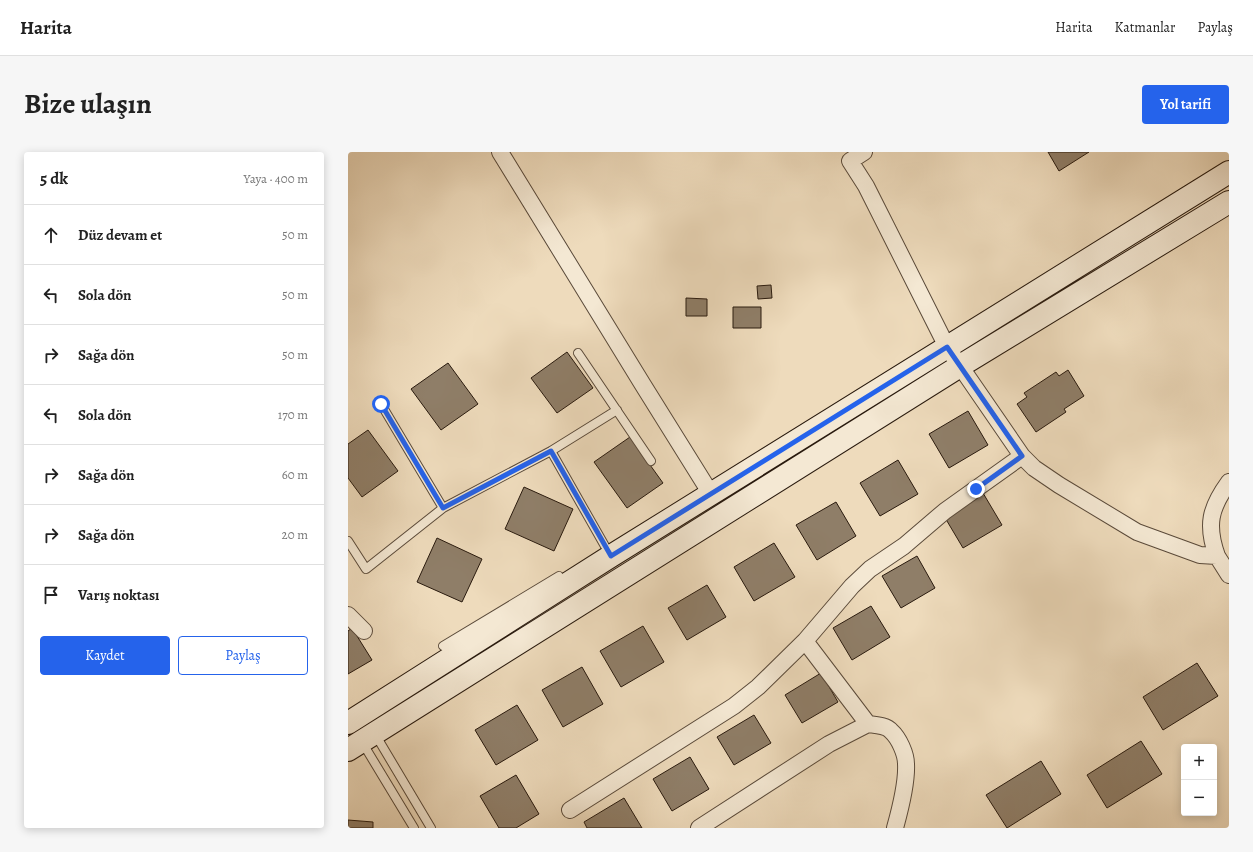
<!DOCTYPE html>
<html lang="tr">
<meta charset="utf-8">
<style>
:root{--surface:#fff;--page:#f6f6f6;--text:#222;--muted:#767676;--line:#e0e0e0;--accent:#2563eb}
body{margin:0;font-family:Alegreya,serif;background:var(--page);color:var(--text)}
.controls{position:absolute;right:12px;bottom:12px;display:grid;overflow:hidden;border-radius:4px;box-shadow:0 2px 10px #0003}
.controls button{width:36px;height:36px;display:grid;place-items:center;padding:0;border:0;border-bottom:1px solid var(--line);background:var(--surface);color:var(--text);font:20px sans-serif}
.stop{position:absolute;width:12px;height:12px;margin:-9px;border:3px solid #2563eb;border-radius:50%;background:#fff}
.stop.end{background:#2563eb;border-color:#fff;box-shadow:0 1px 4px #0008}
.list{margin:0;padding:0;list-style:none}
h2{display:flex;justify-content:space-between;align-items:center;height:52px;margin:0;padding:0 16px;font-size:17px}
h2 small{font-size:13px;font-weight:400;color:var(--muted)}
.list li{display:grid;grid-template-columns:26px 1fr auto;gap:12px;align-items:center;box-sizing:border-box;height:60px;padding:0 16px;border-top:1px solid var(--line)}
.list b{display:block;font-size:15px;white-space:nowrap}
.list em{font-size:13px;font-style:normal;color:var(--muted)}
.actions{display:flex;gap:8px;padding:12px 16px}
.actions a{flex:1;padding:9px 0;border:1px solid var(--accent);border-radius:4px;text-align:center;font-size:14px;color:var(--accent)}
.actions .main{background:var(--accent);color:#fff}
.icon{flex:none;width:22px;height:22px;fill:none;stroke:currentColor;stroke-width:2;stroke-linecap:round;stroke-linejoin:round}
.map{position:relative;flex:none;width:881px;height:676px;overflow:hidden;border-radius:4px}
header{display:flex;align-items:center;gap:24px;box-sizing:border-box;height:56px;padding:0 20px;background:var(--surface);border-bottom:1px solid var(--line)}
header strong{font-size:19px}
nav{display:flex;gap:22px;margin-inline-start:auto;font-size:14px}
.intro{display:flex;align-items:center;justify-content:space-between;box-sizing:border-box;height:96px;padding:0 24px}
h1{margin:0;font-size:28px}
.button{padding:10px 18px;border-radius:4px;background:var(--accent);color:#fff;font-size:14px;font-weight:700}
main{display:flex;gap:24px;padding:0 24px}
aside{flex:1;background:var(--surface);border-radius:4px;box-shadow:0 2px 10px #0003}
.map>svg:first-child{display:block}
.building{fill:#8f7e68;stroke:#291a0e}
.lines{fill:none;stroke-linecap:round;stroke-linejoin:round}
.lane-casing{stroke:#5a4a3a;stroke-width:10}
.street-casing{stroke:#5a4a3a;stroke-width:18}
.secondary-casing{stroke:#291a0e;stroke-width:24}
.lane{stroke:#f4e8d3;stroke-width:8}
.street{stroke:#f4e8d3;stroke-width:16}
.secondary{stroke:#f4e8d3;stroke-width:22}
.route{stroke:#2563eb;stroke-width:5}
</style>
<header>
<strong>Harita</strong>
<nav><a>Harita</a><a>Katmanlar</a><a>Paylaş</a></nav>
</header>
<div class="intro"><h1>Bize ulaşın</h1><a class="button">Yol tarifi</a></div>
<main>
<aside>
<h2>5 dk<small>Yaya · 400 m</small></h2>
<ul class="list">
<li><svg class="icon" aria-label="ahead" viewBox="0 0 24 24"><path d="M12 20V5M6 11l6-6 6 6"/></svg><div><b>Düz devam et</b></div><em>50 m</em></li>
<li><svg class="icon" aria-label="left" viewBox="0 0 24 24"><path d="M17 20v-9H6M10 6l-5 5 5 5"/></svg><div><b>Sola dön</b></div><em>50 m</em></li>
<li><svg class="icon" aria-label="right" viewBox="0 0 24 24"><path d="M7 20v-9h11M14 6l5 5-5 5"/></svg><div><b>Sağa dön</b></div><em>50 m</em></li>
<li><svg class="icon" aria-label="left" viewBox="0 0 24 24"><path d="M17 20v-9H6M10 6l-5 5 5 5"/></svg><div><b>Sola dön</b></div><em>170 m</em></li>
<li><svg class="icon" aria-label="right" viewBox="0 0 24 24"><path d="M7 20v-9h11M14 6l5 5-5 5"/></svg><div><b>Sağa dön</b></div><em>60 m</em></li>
<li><svg class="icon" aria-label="right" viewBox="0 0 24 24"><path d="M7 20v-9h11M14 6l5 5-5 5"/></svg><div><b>Sağa dön</b></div><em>20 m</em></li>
<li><svg class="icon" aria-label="arrive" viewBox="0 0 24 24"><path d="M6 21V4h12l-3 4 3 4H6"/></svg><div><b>Varış noktası</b></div></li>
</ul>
<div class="actions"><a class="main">Kaydet</a><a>Paylaş</a></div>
</aside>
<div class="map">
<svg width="881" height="676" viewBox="0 0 881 676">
<rect width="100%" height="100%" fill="#eedbbc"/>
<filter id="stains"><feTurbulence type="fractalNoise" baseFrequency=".005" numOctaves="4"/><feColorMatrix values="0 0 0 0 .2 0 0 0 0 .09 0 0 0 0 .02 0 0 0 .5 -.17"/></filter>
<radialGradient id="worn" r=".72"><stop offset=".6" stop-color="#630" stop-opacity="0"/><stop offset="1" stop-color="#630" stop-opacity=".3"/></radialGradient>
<path class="building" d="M700,0H741L711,19Z
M423,133L424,146L410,147L409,134Z
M338,146L359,147V164H338Z
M385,155H413V176H385Z
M219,200L245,236L209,261L183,226Z
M100,211L130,252L93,278L63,237Z
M720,218L736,244L716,257L718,260L688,280L669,252L679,245L676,241L708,220L711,224Z
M620,259L640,293L601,316L581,282Z
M20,278L50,319L14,345L0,326V292Z
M282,285L315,331L279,356L246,310Z
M550,308L570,342L532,364L512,331Z
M176,335L225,357L206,399L157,377Z
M635,341L654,373L615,396L596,364Z
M488,350L508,384L469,408L448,373Z
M89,386L134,407L114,450L69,430Z
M426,391L447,425L406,449L386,415Z
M569,404L587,436L553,456L534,424Z
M359,433L378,465L339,488L320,456Z
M523,454L542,485L504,508L485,476Z
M295,474L316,510L273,535L252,499Z
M4,476L24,508L0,522V479Z
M849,511L870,544L815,578L795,545Z
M234,515L255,552L215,575L194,538Z
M473,521L490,550L454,571L437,543Z
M169,553L190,588L148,613L127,578Z
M406,563L423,591L386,613L369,585Z
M793,589L814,622L759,656L739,623Z
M342,605L361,637L324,659L305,627Z
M693,609L713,642L659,676L638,643Z
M168,623L191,662L168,676H151L132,644Z
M276,646L294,676H239L236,670Z
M0,668L25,670V676H0Z"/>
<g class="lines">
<g class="lane-casing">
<path id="lane" d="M230,201L303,309
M33,252L95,356
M203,299L262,403
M0,389L18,417L95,356L203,299L269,258
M95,494L211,424
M27,582L83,676
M14,590L66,676"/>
</g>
<g class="street-casing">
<path id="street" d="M152,0L295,233L363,342
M516,0L502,9L518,34L599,195L674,304L686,316L711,333L789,380L852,403L869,404L881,423
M869,404C858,373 862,356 881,330
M0,463L16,479
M222,658L386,554L410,535L457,489
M351,676L481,592L520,572
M547,676C552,658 559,630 558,612C558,602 551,586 543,579C538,573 527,573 520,572L457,489L504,434L522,417L556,394L597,359L674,304"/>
</g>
<g class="secondary-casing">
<path id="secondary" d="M0,571L263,404L881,20
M0,598L612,214L881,50"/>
</g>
<use href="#lane" class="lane"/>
<use href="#street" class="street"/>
<use href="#secondary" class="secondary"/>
</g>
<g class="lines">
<path class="route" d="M33,252L95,356L203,299L263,404L599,195L674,304L628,337"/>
</g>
<rect width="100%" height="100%" filter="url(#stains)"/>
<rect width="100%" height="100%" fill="url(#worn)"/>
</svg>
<div class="controls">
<button>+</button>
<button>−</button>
</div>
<div class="stop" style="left:33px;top:252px"></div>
<div class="stop end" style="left:628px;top:337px"></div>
</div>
</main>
